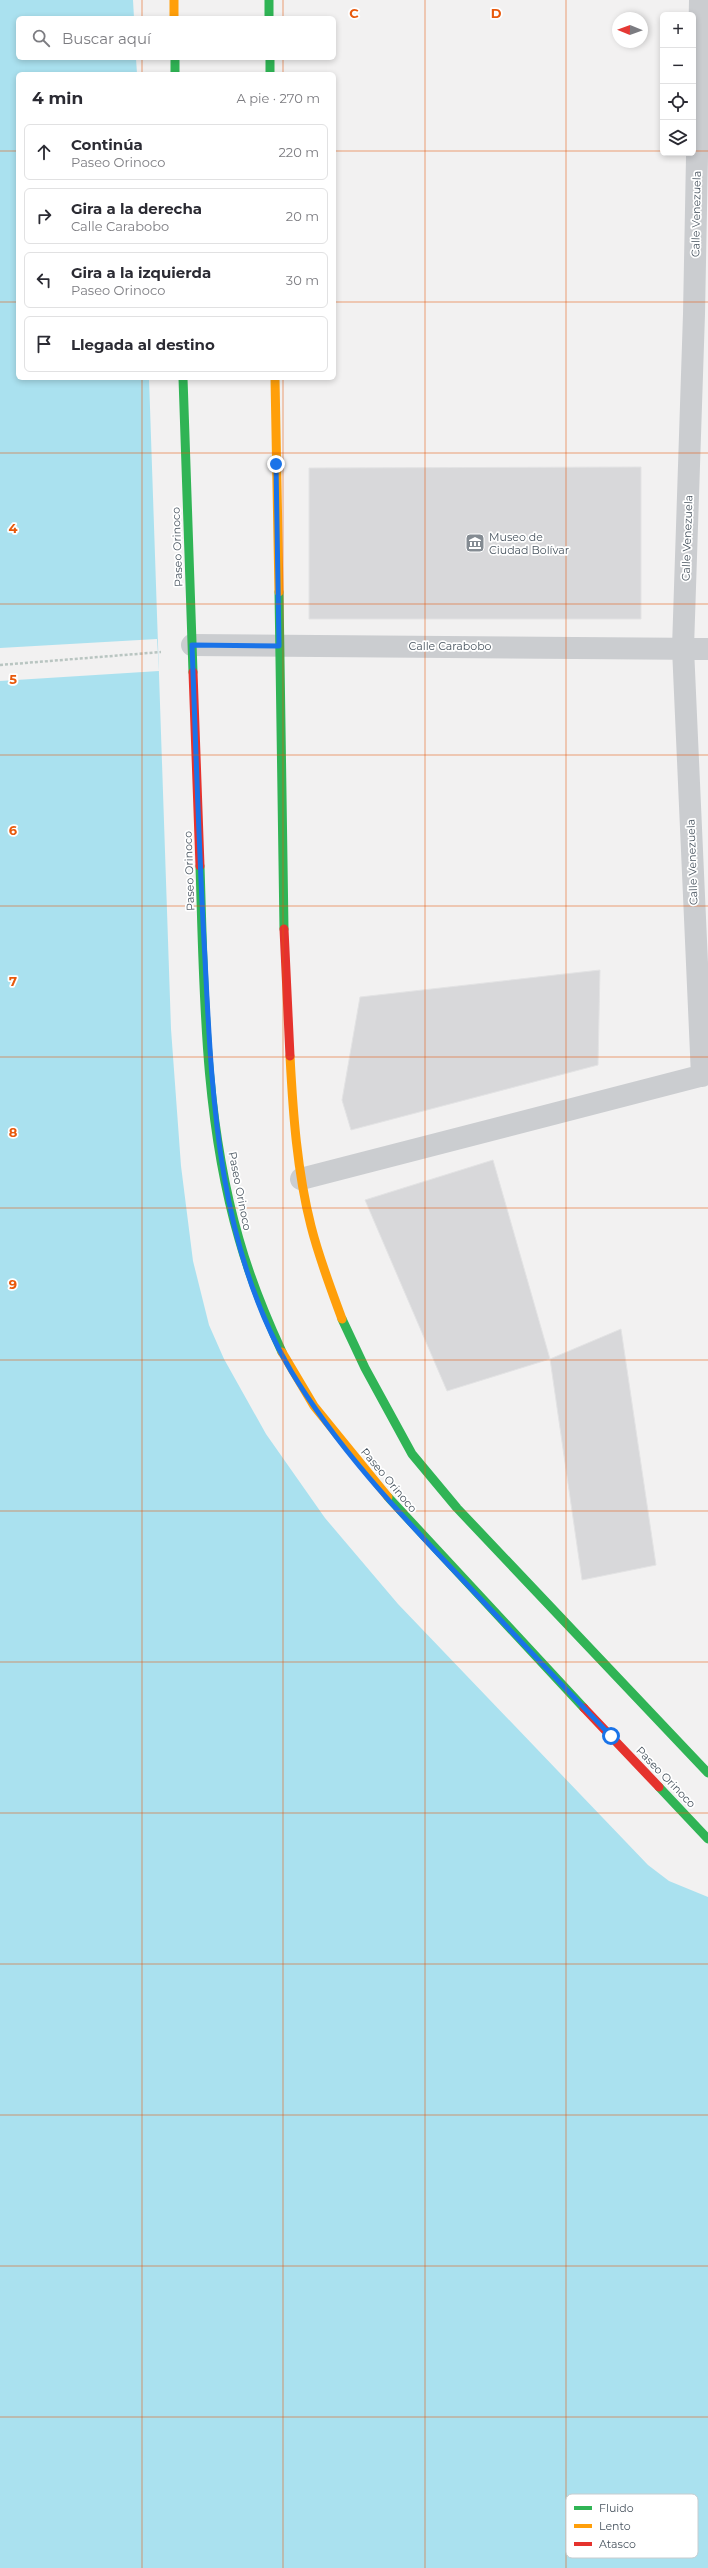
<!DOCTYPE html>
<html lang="es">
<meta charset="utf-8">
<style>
:root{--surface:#fff;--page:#f2f2f3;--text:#2b2b33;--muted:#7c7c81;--line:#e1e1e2}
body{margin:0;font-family:Montserrat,sans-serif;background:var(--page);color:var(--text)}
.controls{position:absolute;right:12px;top:12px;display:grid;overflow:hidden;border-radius:6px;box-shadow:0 2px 6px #0003}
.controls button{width:36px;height:36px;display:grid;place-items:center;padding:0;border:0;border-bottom:1px solid var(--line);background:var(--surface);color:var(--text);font:20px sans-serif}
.compass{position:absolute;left:612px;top:12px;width:36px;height:36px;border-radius:50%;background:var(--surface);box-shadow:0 2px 6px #0003;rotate:271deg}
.stop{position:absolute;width:12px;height:12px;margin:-9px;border:3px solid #1a73e8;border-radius:50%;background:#fff}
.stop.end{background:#1a73e8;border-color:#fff;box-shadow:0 1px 4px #0008}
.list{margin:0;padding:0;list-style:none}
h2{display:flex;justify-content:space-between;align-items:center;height:52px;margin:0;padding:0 16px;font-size:17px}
h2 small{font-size:13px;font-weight:400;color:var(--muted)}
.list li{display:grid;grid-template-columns:26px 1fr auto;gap:12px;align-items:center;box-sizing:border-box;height:56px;margin:0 8px 8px;padding:0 8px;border:1px solid var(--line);border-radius:6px}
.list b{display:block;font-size:15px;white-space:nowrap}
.list p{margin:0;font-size:13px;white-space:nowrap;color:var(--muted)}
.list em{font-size:13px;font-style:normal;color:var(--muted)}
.icon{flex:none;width:22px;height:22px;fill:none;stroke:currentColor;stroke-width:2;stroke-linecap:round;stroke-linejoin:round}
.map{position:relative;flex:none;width:708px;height:2568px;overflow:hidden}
.search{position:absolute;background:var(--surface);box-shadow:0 2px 6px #0003;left:16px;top:16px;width:320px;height:44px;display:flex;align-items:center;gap:10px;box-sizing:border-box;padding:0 14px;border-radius:6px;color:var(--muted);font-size:15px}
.panel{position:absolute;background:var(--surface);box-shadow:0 2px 6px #0003;left:16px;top:72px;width:320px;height:308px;border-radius:6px}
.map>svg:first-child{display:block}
.water{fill:#aae1ef}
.pier{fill:#f2f1f1}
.building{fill:#d8d8da;stroke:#e3e3e4}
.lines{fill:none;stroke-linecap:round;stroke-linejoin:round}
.path{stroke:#b9c5c1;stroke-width:2.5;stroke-dasharray:3 2;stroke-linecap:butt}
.street{stroke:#cbcdd0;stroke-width:22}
.fast{stroke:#30b455;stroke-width:9}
.slow{stroke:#ff9f0a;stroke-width:9}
.jam{stroke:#e5322d;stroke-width:9}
.route{stroke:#1a73e8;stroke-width:5}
.grid{fill:none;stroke:#e8590c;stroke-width:1;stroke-opacity:0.55}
.labels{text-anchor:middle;stroke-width:3.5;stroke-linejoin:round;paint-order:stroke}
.street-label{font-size:11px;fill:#48545f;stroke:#fff}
.poi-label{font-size:11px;fill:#48545f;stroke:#fff;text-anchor:start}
.key{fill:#fff;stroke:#c8cccf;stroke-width:1}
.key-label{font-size:11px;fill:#48545f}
.grid-label{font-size:13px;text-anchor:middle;font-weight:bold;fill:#e8590c;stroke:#fff;stroke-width:3.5;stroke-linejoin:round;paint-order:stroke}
</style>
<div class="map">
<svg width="708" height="2568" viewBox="0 0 708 2568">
<rect width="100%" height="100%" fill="#f2f1f1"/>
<path class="water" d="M0,0H133L134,18H18V58H136L137,74H18V378H149L171,1029L181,1166L193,1261L209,1325L224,1359L266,1434L325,1518L398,1604L648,1865L669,1881L708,1897V2568H0Z"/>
<path class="pier" d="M157,639L159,671L0,681V648Z"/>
<path class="building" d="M641,467V619H309V468Z
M600,970L598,1065L351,1130L342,1100L360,997Z
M493,1160L550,1359L447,1391L365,1200Z
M621,1329L656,1565L582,1580L550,1359Z"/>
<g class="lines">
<path class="path" d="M0,665L161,652"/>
<path class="street" d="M700,0L694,314L683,648L702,1076
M192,645L708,649
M301,1179L708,1074"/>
<path class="fast" d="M269,0V18
M175,58V74
M270,58V74
M183,378L193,672
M279,592L284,929
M200,866C204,990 204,1119 239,1239C250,1278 265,1315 282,1352
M342,1319L365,1368L412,1454L457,1508L708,1773
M388,1497L584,1708
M659,1787L708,1839"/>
<path class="slow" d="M174,0V18
M275,378L279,592
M290,1056C293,1113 297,1171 311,1226C319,1258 331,1289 342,1319
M282,1352L314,1406L388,1497"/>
<path class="jam" d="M193,672L200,866
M284,929L290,1056
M584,1708L659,1787"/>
</g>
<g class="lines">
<path class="route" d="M276,464L279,646L192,645C196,750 199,855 205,959C212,1099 218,1247 291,1371C336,1446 398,1512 459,1576C509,1629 560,1683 611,1736"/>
</g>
<path class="grid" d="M142,0V18M283,0V18M425,0V2568M566,0V2568M142,58V74M283,58V74M0,151H18M334,151H663M693,151H708M0,302H18M334,302H708M142,378V2568M283,378V2568M0,453H708M0,604H708M0,755H708M0,906H708M0,1057H708M0,1208H708M0,1360H708M0,1511H708M0,1662H708M0,1813H708M0,1964H708M0,2115H708M0,2266H708M0,2417H708"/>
<defs>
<g id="museum-square" transform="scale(1)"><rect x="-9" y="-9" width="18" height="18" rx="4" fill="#848b92" stroke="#fff"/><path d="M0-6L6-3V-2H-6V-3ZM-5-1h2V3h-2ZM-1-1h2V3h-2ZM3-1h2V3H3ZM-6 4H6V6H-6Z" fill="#fff"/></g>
</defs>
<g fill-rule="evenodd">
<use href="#museum-square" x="475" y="543"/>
</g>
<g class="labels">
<g class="street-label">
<text transform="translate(696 214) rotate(-89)" y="4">Calle Venezuela</text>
<text transform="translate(687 538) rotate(-88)" y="4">Calle Venezuela</text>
<text transform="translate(177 547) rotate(-92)" y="4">Paseo Orinoco</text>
<text x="450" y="650">Calle Carabobo</text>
<text transform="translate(692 862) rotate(-92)" y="4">Calle Venezuela</text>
<text transform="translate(189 871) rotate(-92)" y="4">Paseo Orinoco</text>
<text transform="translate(240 1191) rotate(79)" y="4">Paseo Orinoco</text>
<text transform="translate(389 1480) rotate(50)" y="4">Paseo Orinoco</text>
<text transform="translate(666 1777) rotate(46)" y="4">Paseo Orinoco</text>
</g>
<g class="poi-label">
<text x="489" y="541">Museo de<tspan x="489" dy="13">Ciudad Bolívar</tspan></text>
</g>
</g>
<rect x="566" y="2494" width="132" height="64" rx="6" class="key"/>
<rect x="574" y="2506" width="18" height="4" fill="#30b455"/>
<rect x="574" y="2524" width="18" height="4" fill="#ff9f0a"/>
<rect x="574" y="2542" width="18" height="4" fill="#e5322d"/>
<g class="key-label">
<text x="599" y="2512">Fluido</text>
<text x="599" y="2530">Lento</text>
<text x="599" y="2548">Atasco</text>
</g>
<g class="grid-label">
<text x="354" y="18">C</text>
<text x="496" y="18">D</text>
<text x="13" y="533">4</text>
<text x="13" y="684">5</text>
<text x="13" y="835">6</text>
<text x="13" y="986">7</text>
<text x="13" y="1137">8</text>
<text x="13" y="1289">9</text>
</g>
</svg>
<div class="controls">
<button>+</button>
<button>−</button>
<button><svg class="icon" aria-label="locate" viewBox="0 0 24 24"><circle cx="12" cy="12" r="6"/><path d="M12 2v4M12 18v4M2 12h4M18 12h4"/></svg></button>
<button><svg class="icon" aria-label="layers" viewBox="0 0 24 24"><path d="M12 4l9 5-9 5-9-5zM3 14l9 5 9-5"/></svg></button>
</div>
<svg class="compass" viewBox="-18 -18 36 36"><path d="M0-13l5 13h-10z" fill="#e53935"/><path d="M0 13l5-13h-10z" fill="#7c7c81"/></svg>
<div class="stop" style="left:611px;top:1736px"></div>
<div class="stop end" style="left:276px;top:464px"></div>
<div class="search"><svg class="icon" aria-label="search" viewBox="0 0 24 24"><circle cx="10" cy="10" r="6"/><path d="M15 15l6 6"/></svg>Buscar aquí</div>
<section class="panel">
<h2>4 min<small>A pie · 270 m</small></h2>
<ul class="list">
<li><svg class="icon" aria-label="ahead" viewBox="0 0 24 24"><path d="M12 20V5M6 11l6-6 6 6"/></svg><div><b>Continúa</b><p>Paseo Orinoco</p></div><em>220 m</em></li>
<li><svg class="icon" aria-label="right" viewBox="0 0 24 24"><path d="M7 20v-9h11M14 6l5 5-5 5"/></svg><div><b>Gira a la derecha</b><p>Calle Carabobo</p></div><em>20 m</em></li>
<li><svg class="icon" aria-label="left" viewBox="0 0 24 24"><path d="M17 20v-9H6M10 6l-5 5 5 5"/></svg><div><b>Gira a la izquierda</b><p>Paseo Orinoco</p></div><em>30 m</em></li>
<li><svg class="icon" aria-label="arrive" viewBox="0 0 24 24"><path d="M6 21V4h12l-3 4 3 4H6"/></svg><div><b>Llegada al destino</b></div></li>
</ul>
</section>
</div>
